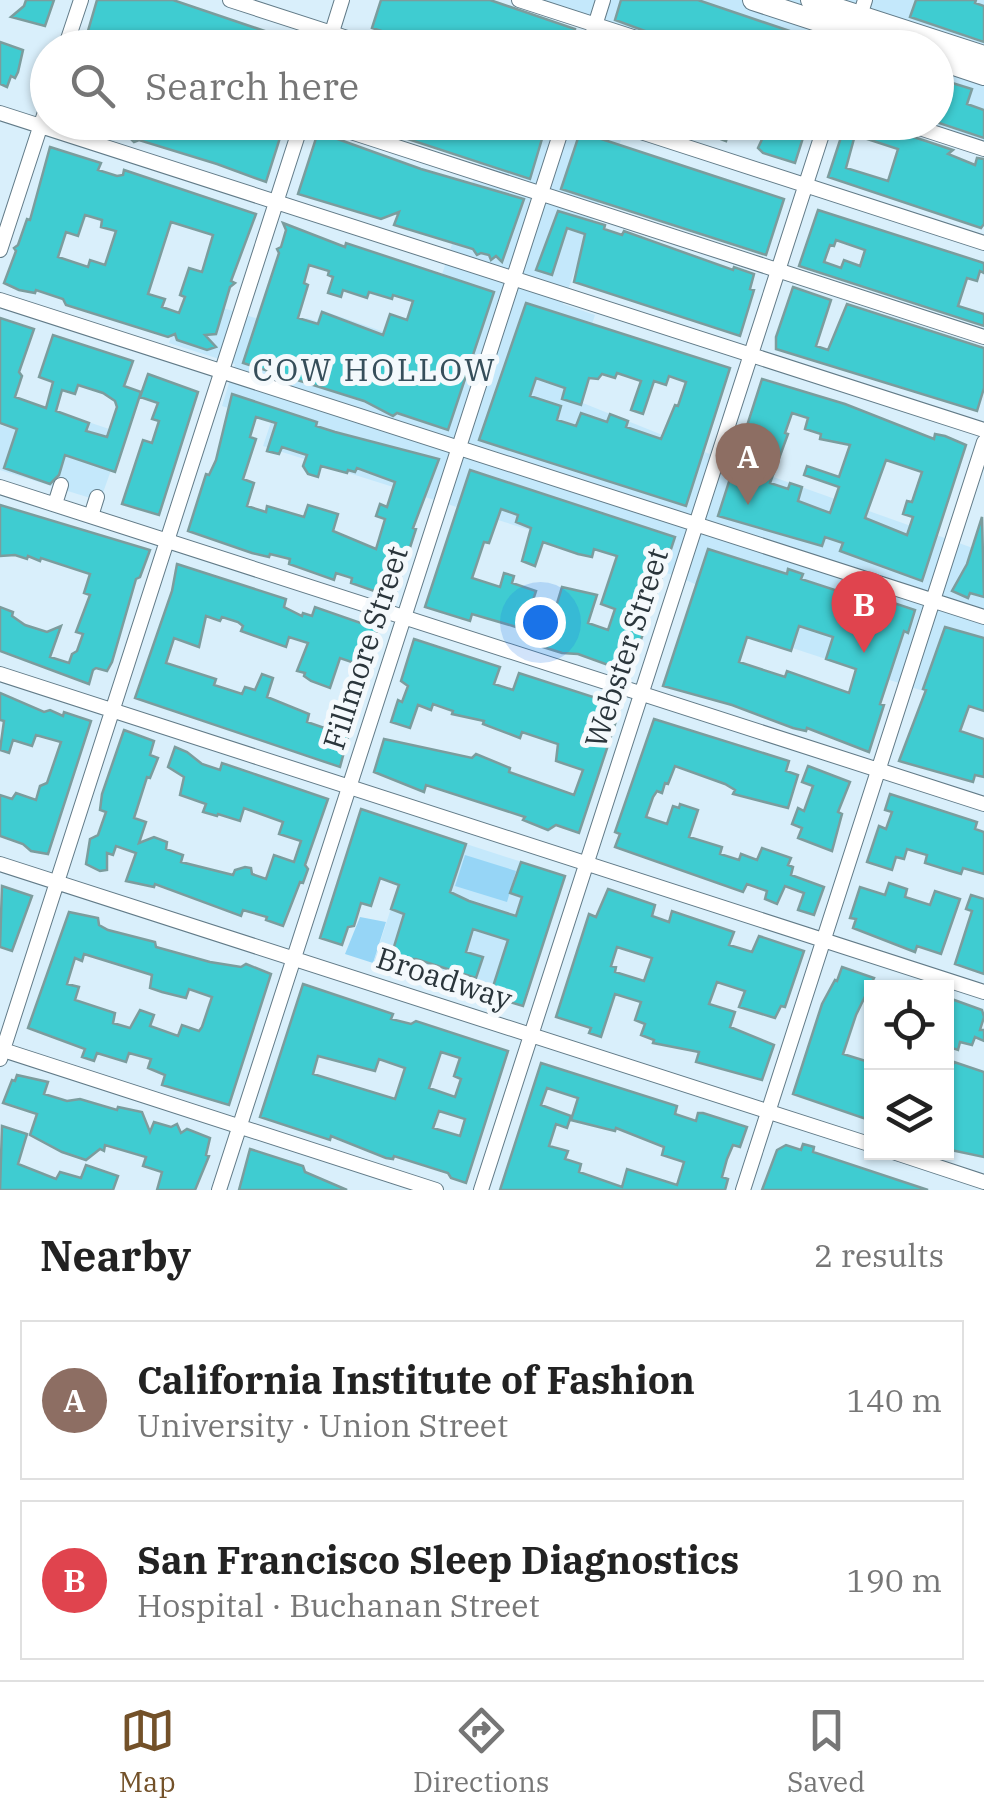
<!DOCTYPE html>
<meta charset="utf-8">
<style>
:root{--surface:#fff;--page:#f6f6f6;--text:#222;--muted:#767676;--line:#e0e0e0;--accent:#735129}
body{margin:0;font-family:"IBM Plex Serif",serif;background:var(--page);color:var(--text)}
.controls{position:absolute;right:30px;bottom:30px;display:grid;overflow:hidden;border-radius:0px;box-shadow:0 2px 8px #0004}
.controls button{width:90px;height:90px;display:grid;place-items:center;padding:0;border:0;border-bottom:2px solid var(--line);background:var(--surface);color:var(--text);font:50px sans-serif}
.you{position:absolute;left:540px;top:622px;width:35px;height:35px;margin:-25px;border:8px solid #fff;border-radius:50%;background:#1a73e8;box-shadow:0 0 0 15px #1a73e833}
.badge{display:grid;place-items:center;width:65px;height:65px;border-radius:50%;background:var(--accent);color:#fff;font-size:32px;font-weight:700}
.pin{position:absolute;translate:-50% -82px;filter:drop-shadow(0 2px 5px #0008)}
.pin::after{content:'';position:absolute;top:52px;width:35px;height:30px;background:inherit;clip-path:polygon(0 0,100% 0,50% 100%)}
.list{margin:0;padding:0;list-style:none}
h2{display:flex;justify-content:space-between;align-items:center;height:130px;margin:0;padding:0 40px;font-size:42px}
h2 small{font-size:32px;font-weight:400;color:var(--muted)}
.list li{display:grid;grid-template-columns:65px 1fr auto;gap:30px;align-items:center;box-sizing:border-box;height:160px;margin:0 20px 20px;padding:0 20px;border:2px solid var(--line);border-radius:0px}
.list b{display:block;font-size:38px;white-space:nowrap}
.list p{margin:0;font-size:32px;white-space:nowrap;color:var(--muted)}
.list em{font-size:32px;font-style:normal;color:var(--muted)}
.icon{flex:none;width:55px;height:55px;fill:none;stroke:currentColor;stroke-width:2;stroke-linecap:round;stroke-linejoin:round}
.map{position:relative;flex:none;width:984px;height:1190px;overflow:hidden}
.search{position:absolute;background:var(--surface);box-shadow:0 2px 8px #0004;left:30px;right:30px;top:30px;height:110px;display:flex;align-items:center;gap:25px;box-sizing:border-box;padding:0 35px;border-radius:55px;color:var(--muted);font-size:38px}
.sheet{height:490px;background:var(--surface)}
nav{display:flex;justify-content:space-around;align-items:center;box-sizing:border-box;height:140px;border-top:2px solid var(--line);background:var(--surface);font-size:28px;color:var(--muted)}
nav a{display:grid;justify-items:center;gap:5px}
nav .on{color:var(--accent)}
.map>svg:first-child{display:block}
.built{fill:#c4e8fb}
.green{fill:#96d5f6}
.building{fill:#3fccd1;stroke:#7c9c9d;stroke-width:2.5;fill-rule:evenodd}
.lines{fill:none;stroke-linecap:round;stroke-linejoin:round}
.minor-casing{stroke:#627b88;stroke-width:16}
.highway-casing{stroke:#627b88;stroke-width:22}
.minor{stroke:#fff;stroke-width:14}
.highway{stroke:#fff;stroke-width:20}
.labels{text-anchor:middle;stroke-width:10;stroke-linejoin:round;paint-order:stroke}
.street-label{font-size:30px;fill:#2a353b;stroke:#f4f9fc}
.neighbourhood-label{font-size:32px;letter-spacing:2.5px;fill:#364e5a;stroke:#f4f9fc}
</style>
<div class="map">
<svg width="984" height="1190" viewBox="0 0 984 1190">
<rect width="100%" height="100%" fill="#d9effb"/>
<path class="built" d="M535,0H984V145L914,123L936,122V48L683,47Z
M492,123H627L563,304L595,315L568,397L717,457L984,552V711L750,634L756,611L679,577L263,446L271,422L222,406L235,364L169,343L185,296L300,332L306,318L317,321L321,310L419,344Z
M26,401L124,434L100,501L0,470V425L17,430Z
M417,828L565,876L523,1006L374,961Z"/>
<path class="green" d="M465,855L516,871L507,902L455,886Z
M360,917L386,922L373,963L345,954Z"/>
<path class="building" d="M26,0H54L45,26L11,17L24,6Z
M97,0H173L315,48H210L200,44L199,48L186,43L184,47L162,40L159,48L120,44L119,48H83Z
M381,0H490L575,29L570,48H434L372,28Z
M621,0H698L840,48H691L615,20Z
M916,0H976L975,3L984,6V42L910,17Z
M0,42L23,50L18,72L15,78L11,76L7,87L0,84Z
M949,82L972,89L967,104L984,110V138L936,122Z
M101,122H285L266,182L217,164L139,140L134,142L126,134L107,133Z
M356,122H547L530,179Z
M676,122H723L731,125L726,141Z
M770,122H808L795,163L763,153L758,148Z
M846,122H868L929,142L953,150L948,154L975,165L977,158L984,159V224L981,228L828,177ZM855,135L898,149L888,181L846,168Z
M318,132L421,169L524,199L502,262L496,256L491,260L489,255L481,253L477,255L473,249L394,225L399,212L381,219L298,194Z
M580,132L784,199L766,255L561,189Z
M50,147L101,163L98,170L117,176L123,175L124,170L256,214L231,281L235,283L230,287L216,334L205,335L216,347L207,350L177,340L175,334L168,337L66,305L63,299L36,290L35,293L19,290L4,283L16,251L14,248L18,245L27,219L30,220ZM85,215L102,220L101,227L116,231L105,265L90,260L88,267L58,257L66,232L78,236ZM171,222L213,235L202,272L189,268L180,295L185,297L179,313L162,307L165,299L148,294Z
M818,210L984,263V273L980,271L977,281L967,278L958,306L984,314V326L799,266ZM836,240L865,250L860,266L844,260L841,268L824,262L830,245L834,246Z
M558,211L605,225L604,229L622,235L624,231L733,270L734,267L754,274L750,289L754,290L740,336L574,282L585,234L567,228L552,275L536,270Z
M283,223L345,247L346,243L494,292L448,430L397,413L393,416L364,401L243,363L279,253L277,249L281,247L286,230ZM309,265L329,271L328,275L333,277L328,293L341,297L343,290L367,298L369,292L392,299L393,295L413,301L407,320L390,314L383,335L322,312L318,324L298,318L308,285L304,283Z
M793,287L831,300L816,346L828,350L847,304L984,348V388L977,411L776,349V337Z
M526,303L730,368L686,506L479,440ZM617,373L641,381L631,410L643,414L654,381L666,385L669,376L686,382L678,406L675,405L661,439L626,427L628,421L610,414L607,422L581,413L576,426L557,420L561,406L530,396L536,378L565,388L562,399L581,405L589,378L598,379L602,374L615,378Z
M0,318L34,329L19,372L22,376L15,397L46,408L53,382L39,377L53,335L133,361L124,386L141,392L115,472L65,455L59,475L50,484L4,468L17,429L0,423ZM78,385L103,393L115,401L117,407L107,437L86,431L89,423L56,411L62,390L75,394Z
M148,374L198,392L159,515L122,504L143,440L152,443L159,421L152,419L158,403L140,397Z
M762,379L845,404L934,439L935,434L945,436L966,445L922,581L840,551L843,543L825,537L822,546L718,516ZM792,413L808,418L805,429L821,434L820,439L850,445L839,477L807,466L804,475L839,487L830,513L798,501L802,487L790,483L788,489L770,483L788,434L785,433ZM886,460L922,472L912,502L907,501L903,514L913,517L907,535L865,518Z
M232,394L317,422L316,426L335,432L439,459L413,528L416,529L414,535L394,598L351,583L352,578L336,573L334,580L289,564L290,559L270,554L269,557L252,553L188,531L206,474L209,475L216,460ZM256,417L276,423L267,451L279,454L282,447L307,455L303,466L308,474L318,477L321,466L347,473L348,470L355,472L357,468L395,482L387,507L380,504L376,516L385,519L376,549L333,531L338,514L308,505L304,517L267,506L266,512L247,506L254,483L243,479L256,439L250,437Z
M470,470L675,537L630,673L578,654L562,653L543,647L530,641L531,632L513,626L472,614L470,621L425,607ZM501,509L518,515L516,522L531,528L522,561L535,566L543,542L578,554L592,557L594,549L617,556L601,604L615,609L608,630L588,623L597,595L562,587L555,610L532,603L536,591L512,583L514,576L504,573L500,587L472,578L484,542L489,543Z
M0,505L150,550L140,577L136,579L112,662L107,671L96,668L93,670L89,684L0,651V607L13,612L12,616L25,625L47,632L61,626L50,657L69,663L72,654L77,651L83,634L76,632L90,595L84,593L90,574L41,558L40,561L28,556L27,559L15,555L0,556Z
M982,517L984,597L970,593L968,598L952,591L967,564Z
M708,549L787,574L788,569L803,574L801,579L853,596L855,590L915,610L908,633L904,631L880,704L884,705L869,752L807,728L806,731L793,728L732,705L663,686ZM799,626L833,637L826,659L856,669L849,693L787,671L785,677L739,662L747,637L791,651Z
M177,564L286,599L284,607L302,616L303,613L312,616L315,607L378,629L370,653L375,659L372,669L340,658L330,688L311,681L304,676L305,673L297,671L308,643L289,637L286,647L241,631L243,626L238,622L222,617L220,621L206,616L199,647L174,638L166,663L216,679L214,685L242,694L245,687L255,690L262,674L273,678L267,697L309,714L307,722L333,731L337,722L351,726L340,767L135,698L172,591Z
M945,627L984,638V711L969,706L960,731L984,739V777L975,775L973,782L899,761L926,690L923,689Z
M414,639L500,667L494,684L513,690L519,673L621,706L579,833L556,825L548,830L523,820L525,817L426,785L424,792L374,772L384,739L472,758L476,754L510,768L509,772L574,795L583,770L556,761L558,744L522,732L520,738L483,724L484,721L452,714L453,711L433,704L431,710L418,705L410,728L391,722L398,700L402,702L408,686L401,681Z
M0,693L44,712L50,710L63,716L64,712L91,721L48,854L31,851L23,844L0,836V795L12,799L16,793L36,800L40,786L47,783L61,742L36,735L32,746L13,740L9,753L0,750L4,721L0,720Z
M654,719L789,761L786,771L798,775L788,808L733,794L735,790L725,784L675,766L668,784L665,783L662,793L657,791L653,797L646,817L667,824L673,806L679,808L680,804L698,810L689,837L722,847L720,854L739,860L741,854L757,860L762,848L791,858L788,865L793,867L791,875L824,887L814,915L798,910L804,893L785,886L777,904L765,899L767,891L747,884L743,892L615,847L620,834L615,832Z
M124,730L154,741L150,755L158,758L150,778L147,777L134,818L146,822L139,843L154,837L167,842L166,849L183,855L181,862L233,875L235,870L245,867L251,868L252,874L266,879L274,855L294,862L301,841L279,834L283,822L244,808L240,821L218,814L217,816L203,812L206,804L180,795L184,777L168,767L175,747L187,752L202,764L220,770L222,763L328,799L305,865L308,869L303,883L300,882L283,926L266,920L267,917L243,910L241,916L155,884L154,887L126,881L136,853L116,846L113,855L107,853V870L100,871L86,864L90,839L98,835L106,812L100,810L102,794Z
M808,766L850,782L838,812L842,814L832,851L798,838L802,828L792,824L798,808L804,811L813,786L802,782Z
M890,794L977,822L975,829L984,832V874L963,868L961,874L951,871L925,863L927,855L907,849L904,859L896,857L892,870L867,862L879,826L886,829L892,812L885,810Z
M361,809L466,844L450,892L469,901L516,916L522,897L510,893L521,862L565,876L523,1006L490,996L508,940L473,929L466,952L483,957L476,978L416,959H411L407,969L389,963L404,914L391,909L399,885L380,878L371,906L361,903L354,926L348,927L342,945L320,938Z
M889,883L907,889L905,897L930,905L935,891L960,899L941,954L917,946L915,952L853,928L856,919L850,918L860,887L885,895Z
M2,886L32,896L12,951L0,947Z
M608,889L655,905L652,916L669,922L672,911L734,932L729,945L752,952L759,936L804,951L785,1007L781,1006L775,1018L739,1007L745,991L717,982L709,1004L735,1012L730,1027L774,1045L762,1080L696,1062L699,1052L653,1043L654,1040L641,1035L645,1024L635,1020L641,1002L615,994L601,1037L589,1033L591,1028L556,1017L589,914L596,917ZM617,947L652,958L644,981L615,972L616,967L611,966Z
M971,895L984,899V974L955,964L972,911L966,909Z
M69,912L98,918L99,925L108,930L155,942L156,947L210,962L241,967L246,964L271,974L229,1105L162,1085L165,1075L148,1068L151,1059L129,1053L126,1062L97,1053L94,1061L82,1057L85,1049L28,1028ZM84,954L152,975L150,988L162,992L186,998L189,989L212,997L202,1027L199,1031L182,1025L178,1036L150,1026L154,1015L140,1010L130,1028L113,1023L115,1013L75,1000L79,987L67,984L75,958L82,961Z
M842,967L874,978L856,1015L843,1054L872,1063V1121L793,1094L822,1004L835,980L837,981Z
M303,984L393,1014L391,1019L411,1024L416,1021L508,1051L466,1183L451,1178L448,1173L394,1156L393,1159L386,1158L331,1136L330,1140L260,1117ZM441,1052L460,1058L454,1076L461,1079L455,1097L429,1088ZM318,1056L375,1071L379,1059L405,1068L395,1099L313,1074ZM439,1111L465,1119L460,1136L433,1128Z
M946,997L982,1010L984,1017L980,1030H984V1041L975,1037L972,1045L960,1042L958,1050L946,1046L949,1034L946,1033Z
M954,1062L984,1072V1157L946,1149V1084Z
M541,1063L677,1106L675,1114L696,1121L698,1113H703L747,1127L740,1147L733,1145L727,1159L722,1177L728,1179L725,1190H500ZM547,1088L578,1098L571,1120L615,1131L616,1128L664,1147L662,1155L684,1162L677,1185L627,1169L622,1187L579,1172L581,1164L565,1159L568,1151L549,1146L556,1124L567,1128L571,1116L541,1105Z
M17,1075L48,1082L44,1094L67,1101L80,1099L117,1110L118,1107L142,1112L150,1132L154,1122L171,1127L177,1124L181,1133L187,1129L210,1138L206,1155L209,1156L195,1190H157L162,1172L143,1166L146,1157L105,1145L104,1151L100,1149L86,1160L62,1152L30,1135L37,1114L3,1103L12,1080L15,1081Z
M2,1126L27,1134L18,1164L56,1179L60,1172L81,1178L86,1165L118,1176L113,1190H0Z
M803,1144L814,1147L813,1152L928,1190H762L777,1150L786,1145L801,1150Z
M250,1149L303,1166L305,1172L347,1190H239Z"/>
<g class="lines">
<g class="minor-casing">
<path id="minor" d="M230,0L378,48
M519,0L667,48
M65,48L81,0
M327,48L342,0
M588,48L603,0
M850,48L865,0
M0,113L984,430
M320,122L984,337
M610,122L984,243
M901,122L984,149
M0,250L48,103
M0,300L984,617
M0,487L984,804
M55,504L61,485
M91,516L97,497
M0,674L984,992
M0,864L872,1145
M0,1049L436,1190
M0,1059L302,122
M893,1152L984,1182
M219,1190L564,122
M481,1190L826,122
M743,1190L984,442"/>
</g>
<g class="highway-casing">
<path id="highway" d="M753,0L900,48
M811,0L984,56
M936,59L984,75"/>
</g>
<use href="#minor" class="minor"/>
<use href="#highway" class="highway"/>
</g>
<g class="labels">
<g class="street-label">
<text transform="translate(366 648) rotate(-72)" y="10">Fillmore Street</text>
<text transform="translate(627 648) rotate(-72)" y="10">Webster Street</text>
<text transform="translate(444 979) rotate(18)" y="10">Broadway</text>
</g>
<g class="neighbourhood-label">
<text x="375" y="381">COW HOLLOW</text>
</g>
</g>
</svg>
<div class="controls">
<button><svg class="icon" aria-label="locate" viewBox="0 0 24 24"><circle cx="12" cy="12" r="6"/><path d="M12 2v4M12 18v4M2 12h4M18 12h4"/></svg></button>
<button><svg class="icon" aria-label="layers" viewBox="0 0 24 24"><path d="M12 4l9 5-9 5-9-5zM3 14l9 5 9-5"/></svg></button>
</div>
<div class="you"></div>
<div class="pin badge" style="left:748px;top:505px;background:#8d6e63">A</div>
<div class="pin badge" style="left:864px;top:653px;background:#e0444e">B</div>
<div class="search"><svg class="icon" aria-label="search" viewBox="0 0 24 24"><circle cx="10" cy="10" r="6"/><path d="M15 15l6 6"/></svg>Search here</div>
</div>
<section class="sheet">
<h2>Nearby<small>2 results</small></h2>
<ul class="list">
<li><span class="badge" style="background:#8d6e63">A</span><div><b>California Institute of Fashion</b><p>University · Union Street</p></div><em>140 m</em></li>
<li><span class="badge" style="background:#e0444e">B</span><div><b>San Francisco Sleep Diagnostics</b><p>Hospital · Buchanan Street</p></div><em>190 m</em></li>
</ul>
</section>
<nav>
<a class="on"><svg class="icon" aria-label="map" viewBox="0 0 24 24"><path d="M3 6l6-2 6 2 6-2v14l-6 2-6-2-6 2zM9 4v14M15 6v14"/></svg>Map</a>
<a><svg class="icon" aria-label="directions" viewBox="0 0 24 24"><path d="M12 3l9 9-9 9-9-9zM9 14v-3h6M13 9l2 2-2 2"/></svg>Directions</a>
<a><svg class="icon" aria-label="saved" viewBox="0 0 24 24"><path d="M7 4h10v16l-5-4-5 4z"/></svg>Saved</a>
</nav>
